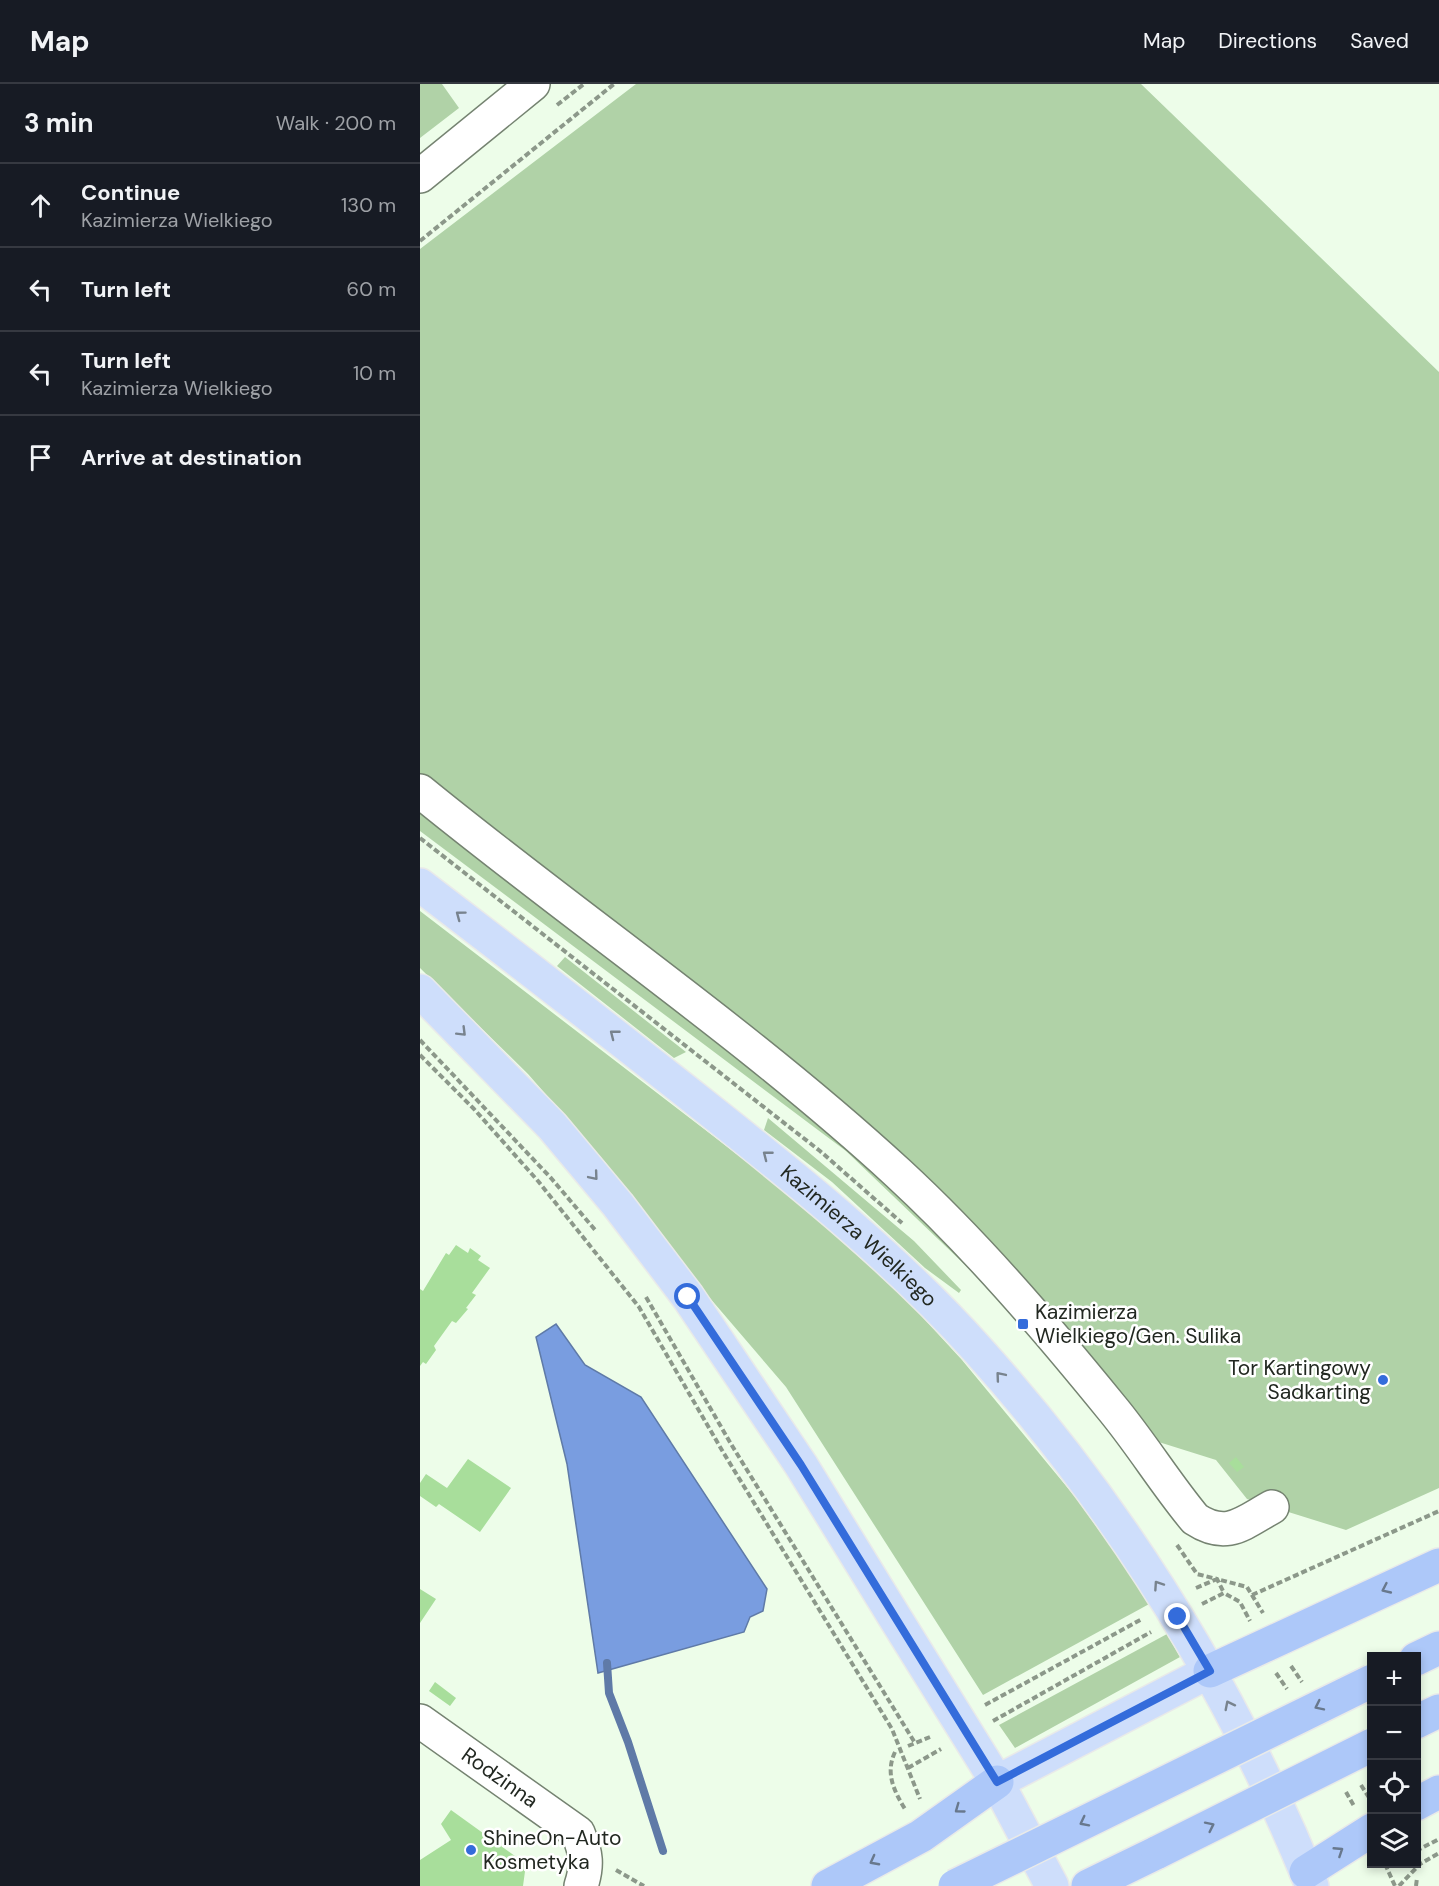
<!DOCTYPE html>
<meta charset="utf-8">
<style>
:root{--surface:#171b24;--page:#20242c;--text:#f1f3f6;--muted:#9ea1a6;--line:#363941}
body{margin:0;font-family:"DM Sans",sans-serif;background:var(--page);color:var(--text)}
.controls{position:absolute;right:18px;bottom:18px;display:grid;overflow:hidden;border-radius:0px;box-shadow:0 3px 9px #0003}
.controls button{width:54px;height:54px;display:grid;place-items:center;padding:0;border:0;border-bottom:2px solid var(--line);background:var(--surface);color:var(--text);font:30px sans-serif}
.stop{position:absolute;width:18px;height:18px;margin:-14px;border:4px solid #346cdb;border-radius:50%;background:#fff}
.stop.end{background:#346cdb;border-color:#fff;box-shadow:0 2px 6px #0008}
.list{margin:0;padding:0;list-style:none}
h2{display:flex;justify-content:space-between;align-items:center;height:78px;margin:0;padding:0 24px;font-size:26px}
h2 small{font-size:20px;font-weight:400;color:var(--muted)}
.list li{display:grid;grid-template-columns:39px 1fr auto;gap:18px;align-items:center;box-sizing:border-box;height:84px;padding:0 24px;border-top:2px solid var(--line)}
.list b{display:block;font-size:22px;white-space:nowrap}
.list p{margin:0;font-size:20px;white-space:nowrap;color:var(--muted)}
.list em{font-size:20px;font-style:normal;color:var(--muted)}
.icon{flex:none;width:33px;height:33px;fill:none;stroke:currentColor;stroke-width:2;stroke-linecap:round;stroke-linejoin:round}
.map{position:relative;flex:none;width:1019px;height:1802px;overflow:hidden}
header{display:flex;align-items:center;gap:36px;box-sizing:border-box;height:84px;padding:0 30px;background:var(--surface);border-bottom:2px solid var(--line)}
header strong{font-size:28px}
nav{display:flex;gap:33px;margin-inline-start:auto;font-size:21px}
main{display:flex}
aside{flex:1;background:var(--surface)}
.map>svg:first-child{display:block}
.green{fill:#b0d2a7}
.water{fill:#799de0;stroke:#5f7aa7;stroke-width:1.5}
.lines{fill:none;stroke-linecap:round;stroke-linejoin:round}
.stream{stroke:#5f7aa7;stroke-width:8}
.building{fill:#a8de9b}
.minor-casing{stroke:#758371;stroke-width:36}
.major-casing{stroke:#e9eae9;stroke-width:36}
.highway-casing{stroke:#e9eae9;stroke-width:36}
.path{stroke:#8c988a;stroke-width:4;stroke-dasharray:6 3;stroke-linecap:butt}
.minor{stroke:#fff;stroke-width:33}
.major{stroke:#cedefb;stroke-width:33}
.highway{stroke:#adc8f9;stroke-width:33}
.highway-bridge-casing{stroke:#e9eae9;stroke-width:36;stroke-linecap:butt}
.highway-bridge{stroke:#adc8f9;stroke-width:33}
.oneway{stroke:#78838e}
.oneway2{stroke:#68788d}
.route{stroke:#346cdb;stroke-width:8}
.poi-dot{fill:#346cdb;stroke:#fff;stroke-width:2}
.labels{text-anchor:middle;stroke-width:5;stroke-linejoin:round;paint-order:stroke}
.street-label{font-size:21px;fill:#222821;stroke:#fff}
.poi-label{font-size:21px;fill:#222821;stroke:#fff;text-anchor:start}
</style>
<header>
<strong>Map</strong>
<nav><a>Map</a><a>Directions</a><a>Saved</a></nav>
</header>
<main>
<aside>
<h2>3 min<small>Walk · 200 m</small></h2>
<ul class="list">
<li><svg class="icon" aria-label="ahead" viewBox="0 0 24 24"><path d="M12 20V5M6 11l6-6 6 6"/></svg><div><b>Continue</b><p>Kazimierza Wielkiego</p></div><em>130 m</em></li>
<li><svg class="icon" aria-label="left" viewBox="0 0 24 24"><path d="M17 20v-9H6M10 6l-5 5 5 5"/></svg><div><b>Turn left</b></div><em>60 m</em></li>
<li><svg class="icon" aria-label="left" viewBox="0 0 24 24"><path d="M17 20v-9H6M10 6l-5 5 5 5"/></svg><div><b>Turn left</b><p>Kazimierza Wielkiego</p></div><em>10 m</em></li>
<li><svg class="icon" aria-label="arrive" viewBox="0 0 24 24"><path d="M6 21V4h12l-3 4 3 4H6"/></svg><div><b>Arrive at destination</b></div></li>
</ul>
</aside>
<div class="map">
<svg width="1019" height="1802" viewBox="0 0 1019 1802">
<rect width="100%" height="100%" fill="#edfde9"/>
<path class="green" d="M0,0H22L39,24L0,54Z
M216,0H721L1019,288V1404L926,1446L827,1415L796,1376L726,1354L426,1067L0,747V165Z
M0,827L370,1111L484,1213L542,1276L656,1414L731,1519L563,1611L366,1303L289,1213L185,1078L108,990L0,884Z
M145,873L266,968L254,974L137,882Z
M348,1034L494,1157L541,1206L539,1209L505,1184L412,1098L344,1046Z
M747,1550L760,1573L595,1664L579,1641Z"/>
<path class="water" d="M136,1240L165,1281L221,1313L347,1505L343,1527L330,1533L324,1548L178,1589L147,1380L116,1253Z"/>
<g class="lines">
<path class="stream" d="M187,1579L189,1609L208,1658L243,1767"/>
</g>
<path class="building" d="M36,1161L48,1169L50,1164L61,1172L58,1176L70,1184L52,1209L56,1211L46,1224L48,1225L36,1239L32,1237L14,1262L16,1266L6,1280L3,1278L0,1282V1205L3,1207L26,1169L29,1171Z
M816,1373L824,1383L817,1388L809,1379Z
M48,1375L91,1404L60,1448L19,1420L16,1423L0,1412V1399L6,1390L27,1404Z
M0,1505L16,1515L0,1539Z
M15,1598L36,1614L30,1622L9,1607Z
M31,1726L106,1780L103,1802H0V1776L31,1756L21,1740Z"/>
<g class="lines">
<g class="minor-casing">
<g id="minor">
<path d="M0,92L113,0"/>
<path d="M0,707C158,836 328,951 478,1089C555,1160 625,1242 691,1323C721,1359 745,1399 775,1435C807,1456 823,1439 852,1423"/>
<path id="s1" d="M0,1637L158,1749C166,1769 168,1781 161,1802"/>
</g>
</g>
<g class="major-casing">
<g id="major">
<path id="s2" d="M0,801C98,876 195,951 292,1028C384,1101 478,1177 557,1265C700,1424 812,1604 892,1802"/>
<path d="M0,907L132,1042L198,1121L268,1213L381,1381L477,1537L577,1698L632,1802"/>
<path d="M577,1698L790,1587"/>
</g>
</g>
<g class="highway-casing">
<path id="highway" d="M996,1575L1019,1564
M790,1587L1019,1481
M996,1638L1019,1627
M996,1720L1019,1708
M886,1788L952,1746
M408,1802L501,1752L577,1698
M668,1802L738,1768"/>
</g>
<path class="path" d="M137,21L164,0
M0,157L194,0
M0,754L400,1067L482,1139
M0,956L131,1094L176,1147
M0,971L54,1025L118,1097L219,1223L303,1368L472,1645L500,1715
M226,1213L311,1360L495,1659
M757,1461L777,1490L797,1495L804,1509
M776,1504L797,1495L827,1503L843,1529
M832,1511L1019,1427
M782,1520L804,1509L820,1518L830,1537
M871,1582L882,1598
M856,1589L867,1605
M565,1621L722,1535
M573,1637L731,1548
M488,1662L510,1653
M475,1668C465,1689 474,1707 485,1725
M488,1684L521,1665
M941,1701L950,1715
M926,1708L934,1722
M996,1767L1019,1755
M965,1780L975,1802
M988,1780L989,1782
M196,1786L224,1802
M979,1802L1000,1780L1019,1769
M996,1802L997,1794"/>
<use href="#minor" class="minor"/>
<use href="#major" class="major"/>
<use href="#highway" class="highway"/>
<g class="highway-bridge-casing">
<path id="highway-bridge" d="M738,1768L952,1661
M535,1802L952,1597"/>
</g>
<use href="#highway-bridge" class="highway-bridge"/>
</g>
<defs><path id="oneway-chevron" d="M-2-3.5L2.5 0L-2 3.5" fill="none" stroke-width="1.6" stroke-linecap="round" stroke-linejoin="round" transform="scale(1.5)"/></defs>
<g class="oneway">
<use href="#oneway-chevron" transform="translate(40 831) rotate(-143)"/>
<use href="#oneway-chevron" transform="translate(42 948) rotate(45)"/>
<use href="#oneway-chevron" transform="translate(194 950) rotate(-142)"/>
<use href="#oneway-chevron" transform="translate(347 1071) rotate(-142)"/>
<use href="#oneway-chevron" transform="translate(174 1092) rotate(50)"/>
<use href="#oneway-chevron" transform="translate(580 1292) rotate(-130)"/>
<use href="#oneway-chevron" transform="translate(738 1501) rotate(-124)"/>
<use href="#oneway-chevron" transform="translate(809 1621) rotate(-117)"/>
</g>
<g class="oneway2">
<use href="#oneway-chevron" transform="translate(966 1505) rotate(155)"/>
<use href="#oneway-chevron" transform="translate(899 1622) rotate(154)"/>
<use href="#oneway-chevron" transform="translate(539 1725) rotate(144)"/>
<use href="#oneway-chevron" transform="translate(664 1738) rotate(153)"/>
<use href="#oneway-chevron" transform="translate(790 1742) rotate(-26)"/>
<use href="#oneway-chevron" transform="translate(919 1767) rotate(-33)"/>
<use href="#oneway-chevron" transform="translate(454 1777) rotate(152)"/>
</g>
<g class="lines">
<path class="route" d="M268,1213L381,1381L577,1698L790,1587L758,1533"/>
</g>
<g class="poi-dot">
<rect x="597" y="1234" width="12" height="12" rx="3"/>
<circle cx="963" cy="1296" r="6"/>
<circle cx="51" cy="1766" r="6"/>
</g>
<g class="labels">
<g class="street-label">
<text dy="7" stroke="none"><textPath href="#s2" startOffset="562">Kazimierza Wielkiego</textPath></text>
<text dy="7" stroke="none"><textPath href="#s1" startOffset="98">Rodzinna</textPath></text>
</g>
<g class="poi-label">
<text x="615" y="1235">Kazimierza<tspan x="615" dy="24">Wielkiego/Gen. Sulika</tspan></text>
<text x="951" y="1291" text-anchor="end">Tor Kartingowy<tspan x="951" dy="24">Sadkarting</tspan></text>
<text x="63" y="1761">ShineOn-Auto<tspan x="63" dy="24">Kosmetyka</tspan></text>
</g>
</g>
</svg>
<div class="controls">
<button>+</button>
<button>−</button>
<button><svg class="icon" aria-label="locate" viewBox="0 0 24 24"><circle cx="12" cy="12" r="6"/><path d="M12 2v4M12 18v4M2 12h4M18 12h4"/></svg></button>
<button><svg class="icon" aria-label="layers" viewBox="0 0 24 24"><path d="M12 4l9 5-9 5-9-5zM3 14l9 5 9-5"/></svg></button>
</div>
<div class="stop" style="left:268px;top:1213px"></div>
<div class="stop end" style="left:758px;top:1533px"></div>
</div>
</main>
